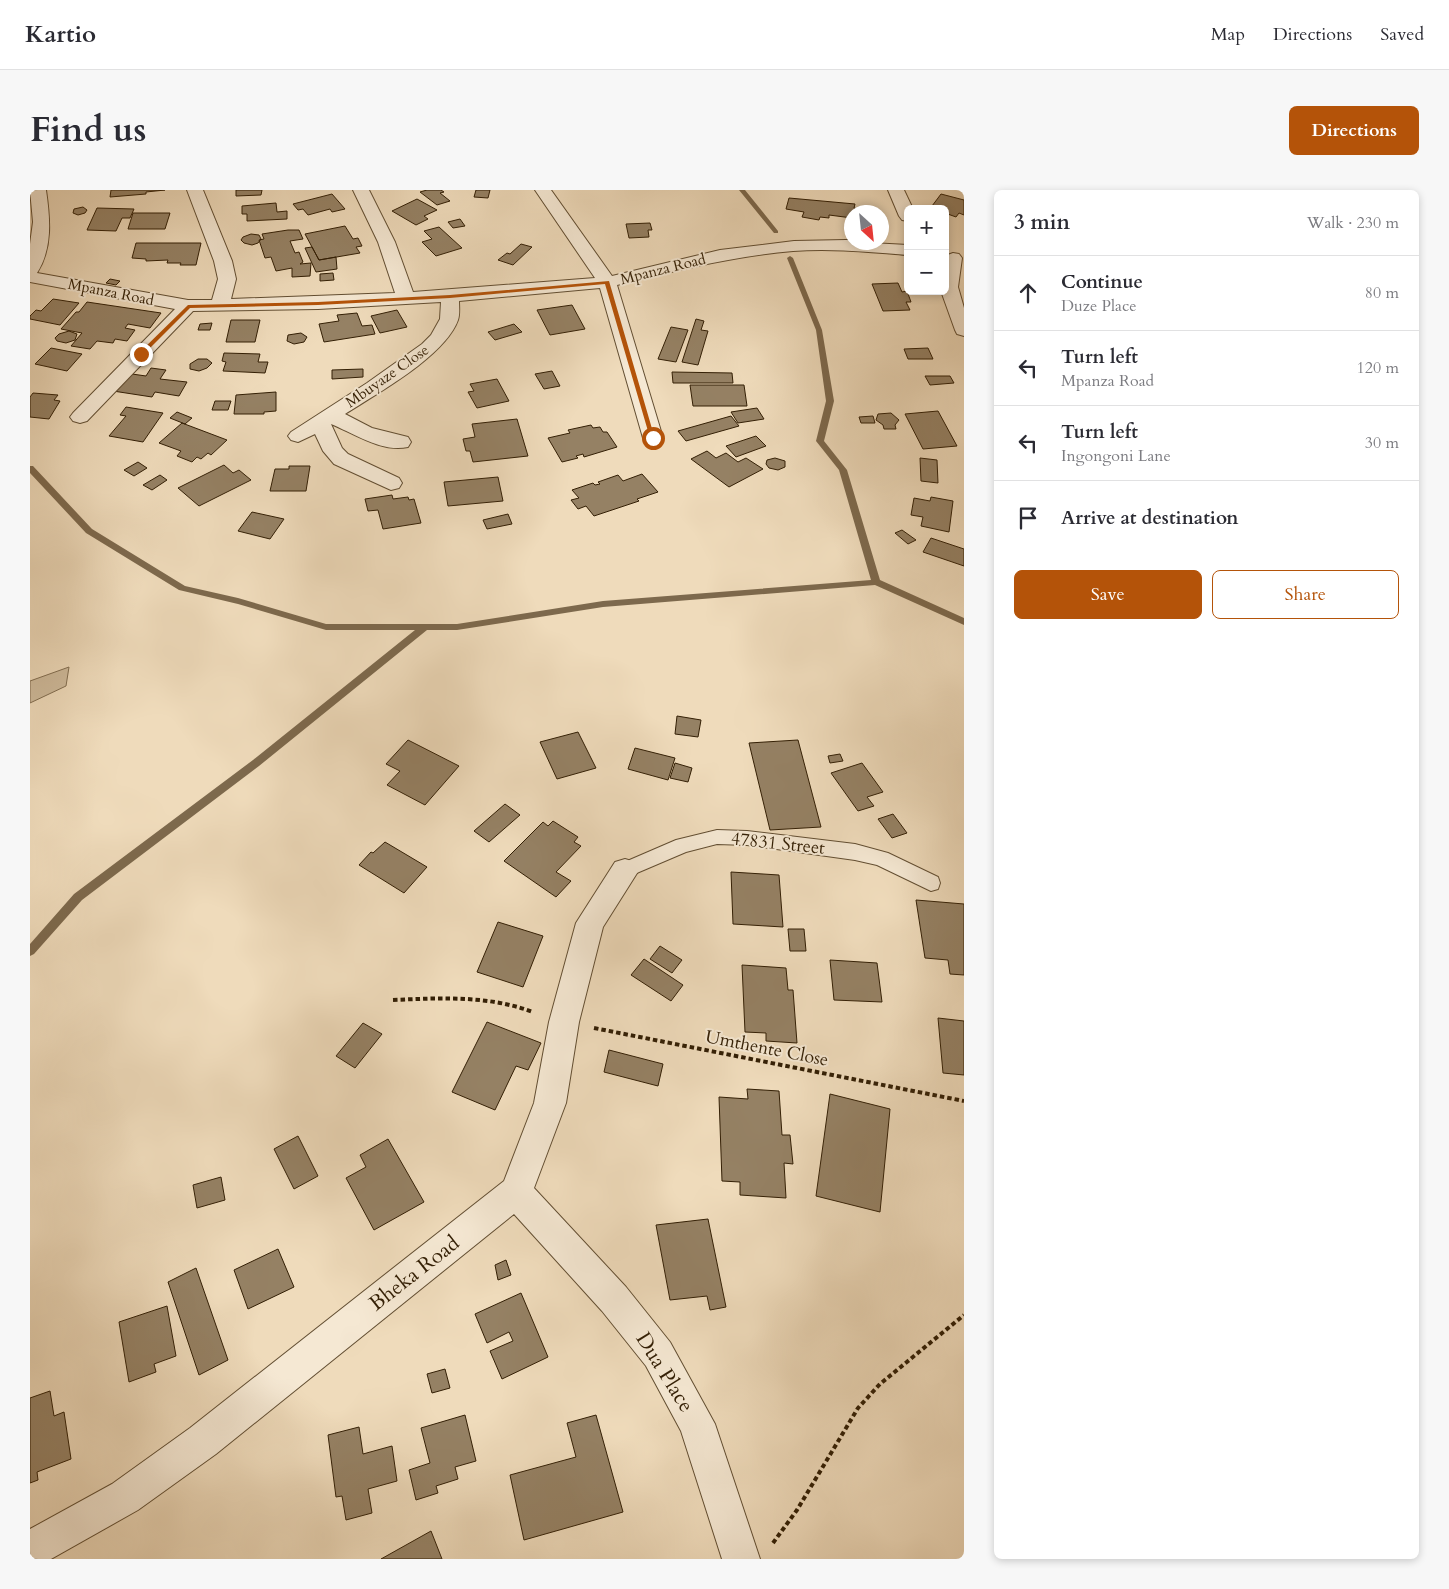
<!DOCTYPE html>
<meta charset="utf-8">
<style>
:root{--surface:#fff;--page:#f7f7f7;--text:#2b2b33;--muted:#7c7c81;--line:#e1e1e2;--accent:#b45309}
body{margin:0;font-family:Cardo,serif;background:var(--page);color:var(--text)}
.controls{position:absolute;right:15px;top:15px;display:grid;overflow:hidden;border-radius:8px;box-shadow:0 2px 8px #0003}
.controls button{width:45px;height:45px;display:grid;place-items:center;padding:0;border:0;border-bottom:1px solid var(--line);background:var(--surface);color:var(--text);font:25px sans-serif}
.compass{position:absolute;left:814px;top:15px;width:45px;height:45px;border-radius:50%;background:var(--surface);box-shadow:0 2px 8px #0003;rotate:153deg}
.stop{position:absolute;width:15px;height:15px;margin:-11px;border:4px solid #b45309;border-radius:50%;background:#fff}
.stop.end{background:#b45309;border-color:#fff;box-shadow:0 1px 5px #0008}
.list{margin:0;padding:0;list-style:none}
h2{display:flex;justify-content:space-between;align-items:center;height:65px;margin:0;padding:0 20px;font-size:21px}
h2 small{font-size:16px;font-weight:400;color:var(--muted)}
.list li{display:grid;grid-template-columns:32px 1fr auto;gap:15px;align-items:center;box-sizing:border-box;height:75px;padding:0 20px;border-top:1px solid var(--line)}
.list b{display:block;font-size:19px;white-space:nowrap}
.list p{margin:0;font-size:16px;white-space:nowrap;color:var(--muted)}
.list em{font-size:16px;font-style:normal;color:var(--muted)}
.actions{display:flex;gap:10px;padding:15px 20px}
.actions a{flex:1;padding:11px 0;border:1px solid var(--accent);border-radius:8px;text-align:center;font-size:18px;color:var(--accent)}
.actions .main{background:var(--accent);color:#fff}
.icon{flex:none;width:28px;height:28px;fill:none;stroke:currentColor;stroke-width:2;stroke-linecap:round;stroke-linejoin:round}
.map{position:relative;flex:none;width:934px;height:1369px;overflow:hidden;border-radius:8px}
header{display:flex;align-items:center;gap:30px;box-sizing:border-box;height:70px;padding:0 25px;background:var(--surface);border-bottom:1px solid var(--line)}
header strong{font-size:24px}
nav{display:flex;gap:28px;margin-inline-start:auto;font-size:18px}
.intro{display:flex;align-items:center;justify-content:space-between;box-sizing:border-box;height:120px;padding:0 30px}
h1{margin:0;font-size:35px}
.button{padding:12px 22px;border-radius:8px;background:var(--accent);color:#fff;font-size:18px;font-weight:700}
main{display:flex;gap:30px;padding:0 30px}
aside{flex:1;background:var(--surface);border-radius:8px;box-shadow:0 2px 8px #0003}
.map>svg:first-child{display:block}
.green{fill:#cfbb9c;stroke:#816d50}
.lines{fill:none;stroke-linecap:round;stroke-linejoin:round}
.stream{fill:#7d694d;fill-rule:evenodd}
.building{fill:#958164;stroke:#331f05}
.lane-casing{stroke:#624e32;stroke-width:2}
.street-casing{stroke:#624e32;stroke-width:2}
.path{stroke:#331f05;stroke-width:4;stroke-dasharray:4.5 3;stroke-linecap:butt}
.lane{fill:#f5e8d3;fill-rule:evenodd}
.street{fill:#f5e8d3;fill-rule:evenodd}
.route{fill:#b45309}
.labels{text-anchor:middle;stroke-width:4;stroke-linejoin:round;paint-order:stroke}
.far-street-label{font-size:15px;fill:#331f05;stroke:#f5e8d3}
.street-label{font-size:18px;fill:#331f05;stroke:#f5e8d3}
.near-street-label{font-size:21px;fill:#331f05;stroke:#f5e8d3}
</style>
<header>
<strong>Kartio</strong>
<nav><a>Map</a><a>Directions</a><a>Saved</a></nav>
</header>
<div class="intro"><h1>Find us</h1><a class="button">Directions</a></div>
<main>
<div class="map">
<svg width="934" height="1369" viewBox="0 0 934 1369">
<rect width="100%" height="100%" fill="#efdbbb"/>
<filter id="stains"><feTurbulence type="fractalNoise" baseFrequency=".004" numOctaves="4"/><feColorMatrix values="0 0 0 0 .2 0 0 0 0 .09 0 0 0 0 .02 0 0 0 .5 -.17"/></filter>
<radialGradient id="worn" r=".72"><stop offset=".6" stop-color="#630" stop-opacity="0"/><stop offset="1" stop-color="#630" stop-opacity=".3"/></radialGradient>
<path class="green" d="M39,477L36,496L0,513V491Z"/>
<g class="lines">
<path class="stream" d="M709,0H715L748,41V43H744Z
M760,66L763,68L792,140L804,211L794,251L817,280L850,390L934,428V435L845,395L573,417L427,440H397L229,576L52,710L4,764L0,766V754L44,704L223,570L385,440H296L208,414L149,400L56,343L0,283V276H3L62,339L155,396L208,408L296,434H427L573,411L841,390L809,280L786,251L796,211L786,140L757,68Z"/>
</g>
<path class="building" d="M81,0H135L116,2V4L80,7Z
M206,0H232L231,5L206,6Z
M397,0H411L414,2L410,3L420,11L407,15L390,2Z
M446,0H460L458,8L444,7Z
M302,4L315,19L302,22L300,19L278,25L273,19L268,20L263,14Z
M911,4L934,10V25L929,23L926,27L915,23V19L902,16Z
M759,8L825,14L824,18L833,20L832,22H822V28L799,25V28L790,27L789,30L772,27L774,22L756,19Z
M387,9L407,20L394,26L398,29L386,35L362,21Z
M246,13L247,22L257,21V29L217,31V24H212V16Z
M53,17L57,20L55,23L48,25L43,23L44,19Z
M67,18L104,19L100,28H92L86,41L57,40Z
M103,23H140L135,39H98Z
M430,29L435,36L423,38L418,32Z
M620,33L622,40H618L619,47L599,48L596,34Z
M315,36L323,49L328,48L332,56L326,57L330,63L289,70L275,44Z
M409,37L432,58L406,66L392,52L402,49L394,41Z
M258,40H269L273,49L260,51L265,63L269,62L273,72L270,74L281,73L280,86L262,87V78L246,81L241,67L235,68L229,50L234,49L232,44Z
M221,44L229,45L231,49L228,53L222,55L214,53L211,50L213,47Z
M106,53H171L166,75H150L151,73H137L138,70L116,71V69L102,68Z
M491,54L502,57L483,75L468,70L477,63L480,64Z
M282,57L289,70L306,67L307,79L286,82L275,58Z
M303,83L304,90L290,91V84Z
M80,89L90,91L86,95L76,93Z
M868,93L872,102L877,101L881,112H876L880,120L853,121L842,94Z
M23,109L49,113L30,135L0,129V126L6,120L11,121Z
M57,112L131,123L120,138L98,134L95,138L105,140L97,151L85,149L83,153L67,151L60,159L41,156L52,143L31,139L46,122H49Z
M542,115L555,139L520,145L507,120Z
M367,120L377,137L350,143L341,126Z
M327,123L332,136L342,135L345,144L294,152L289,134L309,131L307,125Z
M666,129L674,131L671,140L678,141L668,175L652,172Z
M201,130H230L225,152H196Z
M182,133L180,140H168L170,134Z
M484,134L492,142L465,150L458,142Z
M641,137L658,140L646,172L628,169Z
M39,141L47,144L45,150L36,153L27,151L25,148L29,144Z
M271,143L277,147L274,152L264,154L257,151L258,145Z
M21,158L52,164L37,181L5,174Z
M898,158L903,169H878L874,159Z
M194,163L230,164L228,172H238L235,183L193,181L196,172L192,171Z
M168,169H177L182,173L177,178L169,181L160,179V174Z
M121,178L136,180L130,189L157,192L149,206L125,202L122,207L83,201L95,183L116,186Z
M333,179V187L302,189V180Z
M522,181L530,196L514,199L505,184Z
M642,182L702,183L703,193H643Z
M895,186H920L924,193L900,195Z
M467,189L479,211L447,218L438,202L444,201L440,194Z
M660,195H714L717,216H663Z
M246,202V221L234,222V224H204L206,205Z
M3,203L28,205L24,210L30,211L19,229L0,227V207Z
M185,211H201L198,220H182Z
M96,217L133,223L113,252L79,246L96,226L90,225Z
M727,218L734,229L708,233L701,222Z
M908,221L927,256L893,259L875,224Z
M147,222L162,228L155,234L140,228Z
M861,223L869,230L865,235L866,239H854L853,235L846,230L848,224Z
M701,226L709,236L656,251L648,241Z
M843,226L845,233H831L829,227Z
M487,229L498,266L443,272L440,261H436L433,249L445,247L442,234Z
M152,233L197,250L181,265L178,263L171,269L167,267L162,272L147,266L151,261L129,253Z
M561,235L563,238L570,237L573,242H577L587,257L554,267L553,264L546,266L548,268L532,272L518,248L540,243L538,240Z
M726,246L736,256L706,267L696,256Z
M677,261L686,268L696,263L708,272L716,268L733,279L699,297L661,269Z
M745,268L755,271V277L748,280L739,278L736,274L737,270Z
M890,268L907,270L908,293L891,291Z
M108,272L117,278L104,286L94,280Z
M194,275L203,283L209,280L221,290L169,316L148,298Z
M259,276H280L276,301H240L245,279H259Z
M612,284L628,302L607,309L609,311L564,326L556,316L548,319L541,310L549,308L542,300L563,293L565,295L570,294L568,292L588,285L593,291Z
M130,285L137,290L122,300L113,295Z
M468,287L473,311L418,316L414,292Z
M362,305L363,309L378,307L379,310L384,309L391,333L353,339L348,320L338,321L335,309Z
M901,307L923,311L919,342L891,336L893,327L881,325L884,308L900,311Z
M222,322L254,329L240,349L208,341Z
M478,324L482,334L457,339L453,330Z
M872,340L886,350L878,354L865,343Z
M901,348L934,359V376L893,362Z
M647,526L671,530L668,547L645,544Z
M548,542L566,578L527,589L510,552Z
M378,550L429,576L395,615L357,595L370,581L356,574Z
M768,550L791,637L740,640L719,553Z
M605,558L645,568L638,590L598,579Z
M810,564L813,571L800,573L798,566Z
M645,573L662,578L658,592L640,588Z
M832,573L853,602L837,607L844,616L828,621L801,583Z
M475,614L490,625L459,652L444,641Z
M863,624L877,643L862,648L848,629Z
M523,631L548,647L544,652L551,656L526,682L541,691L526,707L474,671L513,632L518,636Z
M355,652L397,677L374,703L329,675L341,662L343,663Z
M701,682L749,685L753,737L703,734Z
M886,710L934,714V785L920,784L918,770L895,768Z
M468,732L513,746L493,797L447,782Z
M758,739H774L776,761H760Z
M630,756L652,770L642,783L620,769Z
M614,769L653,795L641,811L601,785Z
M800,770L847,773L852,812L804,810Z
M712,775L756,778L758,800H763L767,853L736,851V843L715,842Z
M908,828L934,831V885L913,883Z
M457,832L511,853L498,880L486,876L465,920L422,902Z
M333,833L352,844L325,878L306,866Z
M579,860L633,874L628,896L574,882Z
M717,899L749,901L752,945H760L763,974L754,973L756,1008L710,1005V992L692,991L689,907L718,909Z
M800,904L860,919L850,1022L786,1006Z
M268,946L288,986L264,999L244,959Z
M358,949L394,1012L344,1040L316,988L336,977L330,965Z
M191,987L195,1010L167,1018L163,995Z
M678,1029L696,1117L680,1120L677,1106L640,1110L626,1035Z
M248,1059L264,1097L218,1119L204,1080Z
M476,1070L481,1085L468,1090L465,1075Z
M166,1078L198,1170L169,1185L138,1092Z
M491,1103L518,1167L472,1189L460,1161L483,1151L479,1142L457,1153L445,1124Z
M137,1116L146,1166L124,1174L126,1182L99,1192L89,1132Z
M415,1179L420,1198L402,1203L397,1184Z
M20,1201L24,1226L34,1222L41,1269L7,1282L8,1290L0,1293V1208Z
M435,1225L446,1271L425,1277L428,1289L406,1296L408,1303L386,1310L379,1280L400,1273L391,1238Z
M566,1225L593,1322L494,1350L480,1285L546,1267L537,1233Z
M329,1237L333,1264L362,1256L367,1291L338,1299L342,1323L316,1330L312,1306L306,1307L298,1245Z
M401,1341L412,1369H351Z"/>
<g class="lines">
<g class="lane-casing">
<path id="lane" d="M687,640L717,641L825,654L858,663L908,687L910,693L908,699L901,701L847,675L825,670L717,655L687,654L656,662L595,688L588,685L586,680L588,675L646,650Z"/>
</g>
<g class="street-casing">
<path id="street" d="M0,0H16C20,28 23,58 7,83L158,110H182L188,89L184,71L157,0H173L202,71L206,89L201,109L365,103L348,52L323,0H339L365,52L383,102L565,88L505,0H521L582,86L690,60L764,51L816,50H822V52L878,55V65C840,62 801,58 763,61C703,66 645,81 587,95L633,248L630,253L623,254L616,253L613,248L570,98L429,111C429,117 430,124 428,130C415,166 348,203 315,224L342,238L378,247L381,252L378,257C352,263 323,243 301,234L312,258L318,264L369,288L372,293L369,298L361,300L304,274L293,261L285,244L268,252L261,250L258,246L261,242L337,193L392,154L401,145L410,129L411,112L288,119L163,121L57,231L50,233L43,231L40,227L43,223L145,119L0,92V54L3,32Z
M858,0H874L883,19H878V31L872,30L869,26Z
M923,63L929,64L932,68L928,97L934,118V146L927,144L925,140L911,101H915V66Z
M595,669L605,672L609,680L573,737L549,832L536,913L504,998L596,1097L640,1152L685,1234L730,1369H692L651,1241L616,1176L572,1121L484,1024L186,1264L108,1320L21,1369H0V1339L82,1294L160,1238L474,991L504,913L519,832L546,733L585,672Z"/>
</g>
<path class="path" d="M363,810C411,808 457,805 503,822
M564,838L934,911
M743,1353L767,1320L828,1218L850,1194L934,1125"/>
<use href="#lane" class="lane"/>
<use href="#street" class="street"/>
</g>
<path class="route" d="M579,91L625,249L620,248L575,94L420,108L288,115L160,118L113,165L108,164L158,115L288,112L420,105Z"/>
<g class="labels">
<g class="far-street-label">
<text transform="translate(633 79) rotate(-14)" y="5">Mpanza Road</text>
<text transform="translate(81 102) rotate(11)" y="5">Mpanza Road</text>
<text transform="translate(357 186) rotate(-35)" y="5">Mbuyaze Close</text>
</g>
<g class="street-label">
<text transform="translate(748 653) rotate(6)" y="6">47831 Street</text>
<text transform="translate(737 858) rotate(11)" y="6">Umthente Close</text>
</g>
<g class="near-street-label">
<text transform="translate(384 1083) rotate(-38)" y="7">Bheka Road</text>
<text transform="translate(635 1182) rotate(58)" y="7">Dua Place</text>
</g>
</g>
<rect width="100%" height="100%" filter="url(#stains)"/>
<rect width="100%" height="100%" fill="url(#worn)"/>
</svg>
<div class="controls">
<button>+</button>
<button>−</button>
</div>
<svg class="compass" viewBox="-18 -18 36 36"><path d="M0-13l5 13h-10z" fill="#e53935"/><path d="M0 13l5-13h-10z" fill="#7c7c81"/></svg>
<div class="stop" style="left:623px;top:248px"></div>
<div class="stop end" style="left:111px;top:164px"></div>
</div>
<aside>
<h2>3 min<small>Walk · 230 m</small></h2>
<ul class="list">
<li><svg class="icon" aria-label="ahead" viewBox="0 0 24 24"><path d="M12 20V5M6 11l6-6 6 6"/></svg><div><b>Continue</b><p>Duze Place</p></div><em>80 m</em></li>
<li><svg class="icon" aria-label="left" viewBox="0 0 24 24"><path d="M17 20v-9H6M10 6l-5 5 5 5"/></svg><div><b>Turn left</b><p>Mpanza Road</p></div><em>120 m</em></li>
<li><svg class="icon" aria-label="left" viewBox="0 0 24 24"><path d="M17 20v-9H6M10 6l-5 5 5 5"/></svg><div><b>Turn left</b><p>Ingongoni Lane</p></div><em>30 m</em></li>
<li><svg class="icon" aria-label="arrive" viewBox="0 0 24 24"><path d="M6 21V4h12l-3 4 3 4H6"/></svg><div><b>Arrive at destination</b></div></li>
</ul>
<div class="actions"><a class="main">Save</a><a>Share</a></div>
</aside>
</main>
